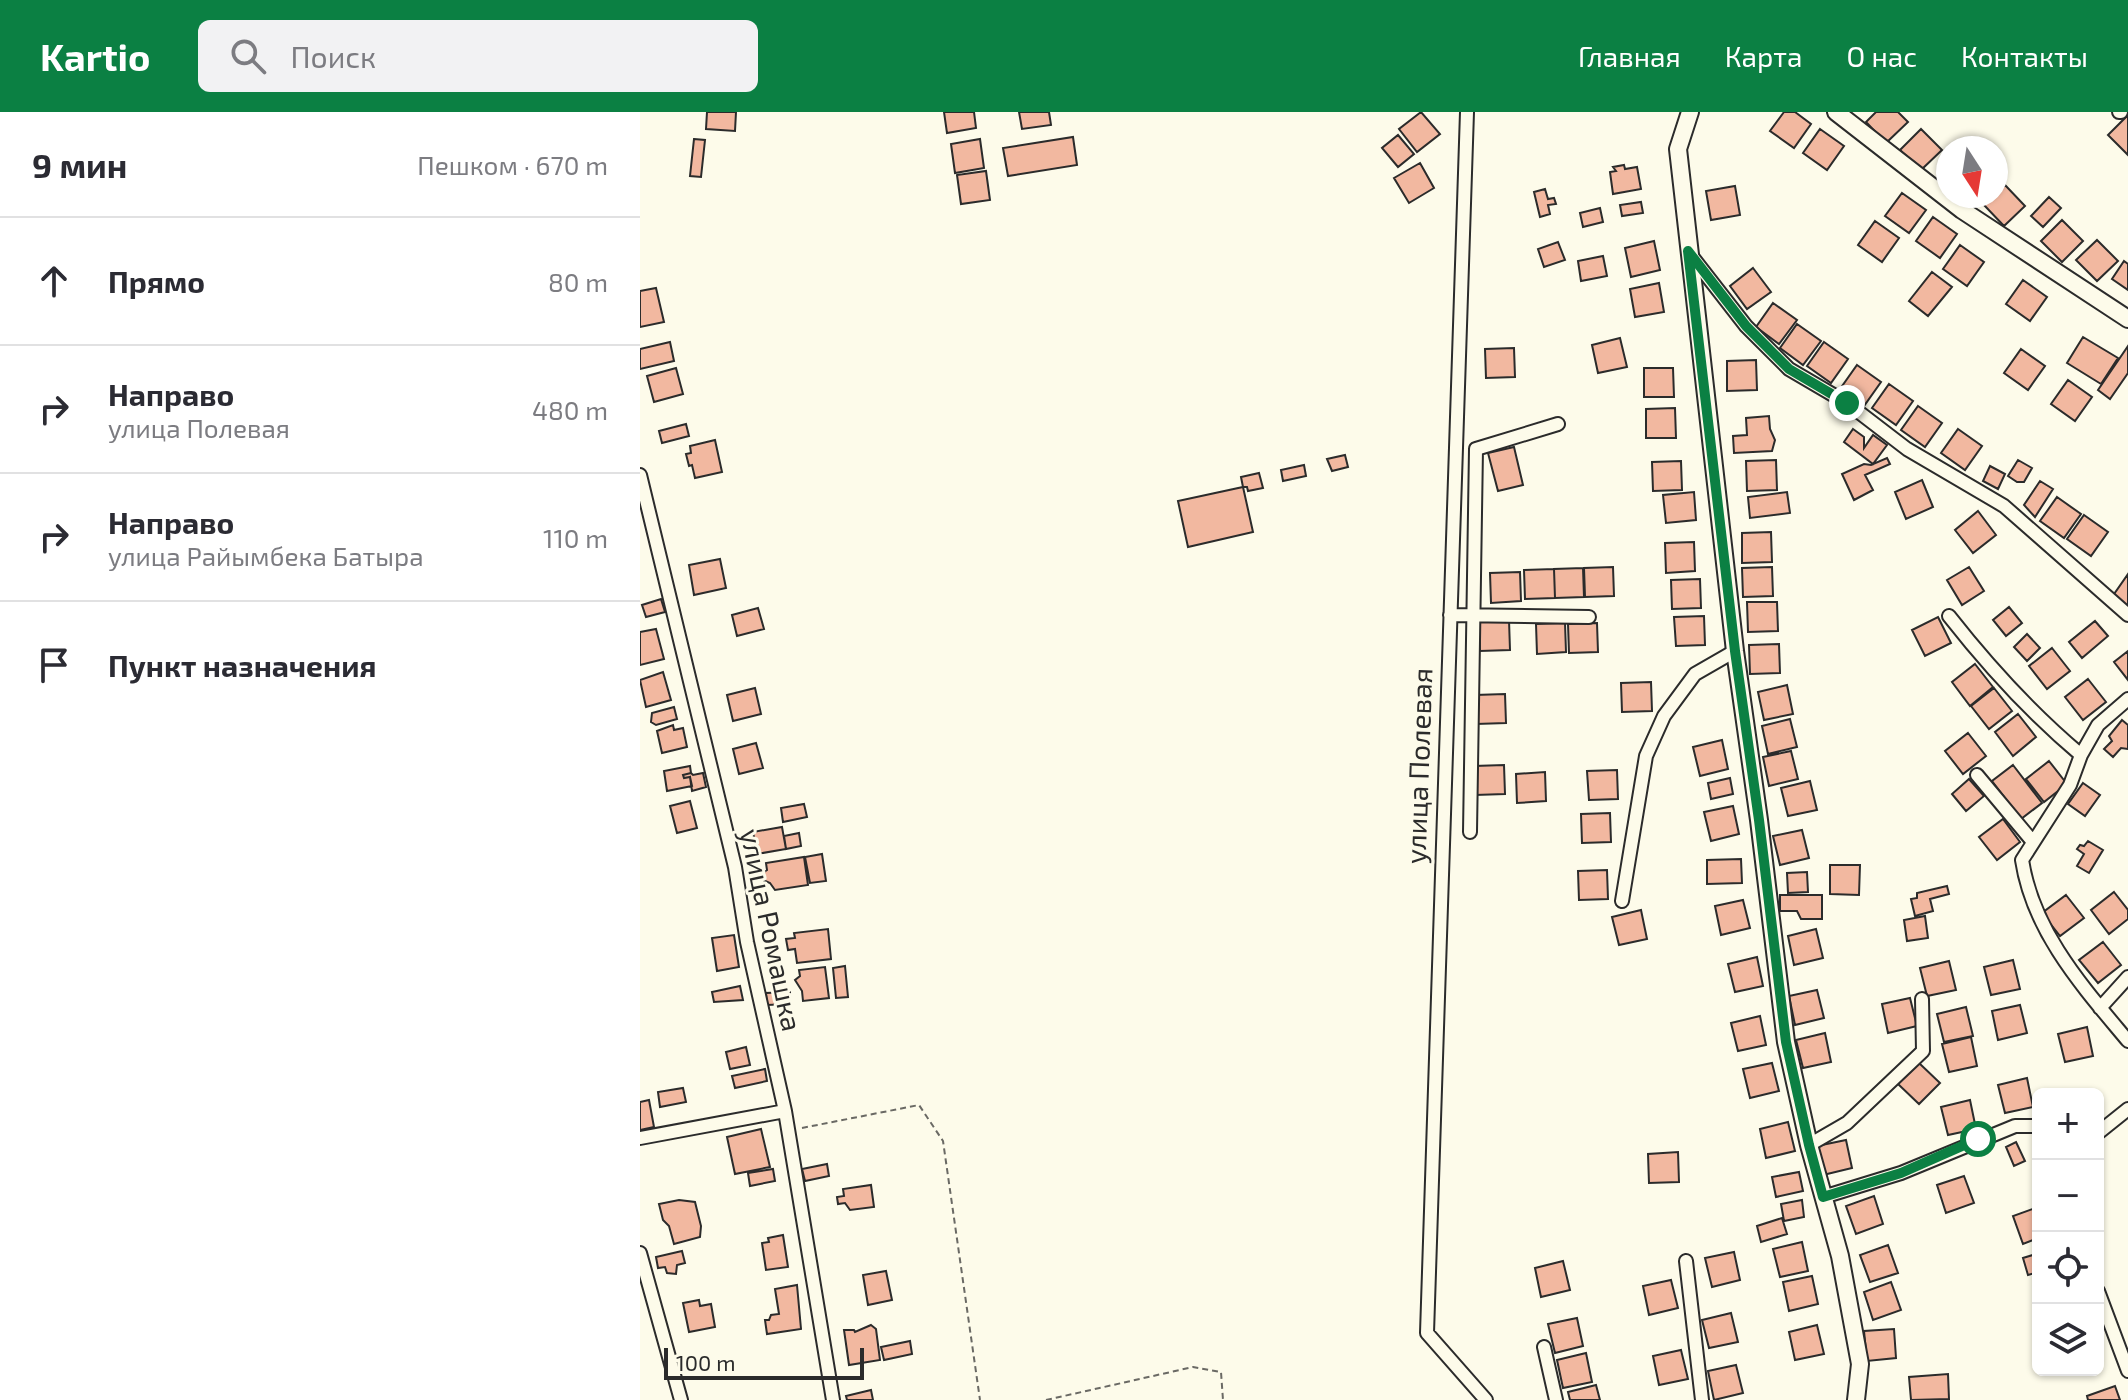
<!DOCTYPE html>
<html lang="ru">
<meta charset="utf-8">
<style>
:root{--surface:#fff;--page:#f2f2f3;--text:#2b2b33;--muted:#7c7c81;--line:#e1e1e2;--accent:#0b8043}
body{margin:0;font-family:"Exo 2",sans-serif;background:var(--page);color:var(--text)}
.controls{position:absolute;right:24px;bottom:24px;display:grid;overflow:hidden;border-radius:12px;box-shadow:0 2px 6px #0004}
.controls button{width:72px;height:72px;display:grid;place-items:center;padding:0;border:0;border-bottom:2px solid var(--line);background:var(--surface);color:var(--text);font:40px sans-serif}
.compass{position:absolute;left:1296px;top:24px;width:72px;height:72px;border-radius:50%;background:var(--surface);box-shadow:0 2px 6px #0004;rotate:168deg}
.scale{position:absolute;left:24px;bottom:20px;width:200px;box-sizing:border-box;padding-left:8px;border:4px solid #2b2b2b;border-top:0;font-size:22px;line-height:28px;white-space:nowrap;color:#2b2b2b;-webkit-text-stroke:6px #fdfbea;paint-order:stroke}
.stop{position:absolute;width:24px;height:24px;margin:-18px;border:6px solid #0b8043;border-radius:50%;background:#fff}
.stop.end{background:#0b8043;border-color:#fff;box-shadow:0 2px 8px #0008}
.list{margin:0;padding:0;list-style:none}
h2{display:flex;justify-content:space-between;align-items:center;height:104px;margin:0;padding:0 32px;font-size:34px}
h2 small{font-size:26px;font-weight:400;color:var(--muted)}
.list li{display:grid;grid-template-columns:52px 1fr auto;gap:24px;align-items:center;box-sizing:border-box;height:128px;padding:0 32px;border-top:2px solid var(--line)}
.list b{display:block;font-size:30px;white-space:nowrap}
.list p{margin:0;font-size:26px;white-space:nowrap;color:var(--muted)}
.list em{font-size:26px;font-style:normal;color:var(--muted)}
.icon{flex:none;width:44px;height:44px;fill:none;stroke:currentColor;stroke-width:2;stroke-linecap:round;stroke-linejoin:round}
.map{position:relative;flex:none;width:1488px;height:1288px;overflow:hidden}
header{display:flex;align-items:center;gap:48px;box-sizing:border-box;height:112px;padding:0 40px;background:var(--accent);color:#fff}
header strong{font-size:38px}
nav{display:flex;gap:44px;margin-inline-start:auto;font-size:28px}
.search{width:560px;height:72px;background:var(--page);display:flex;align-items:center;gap:20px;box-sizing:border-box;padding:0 28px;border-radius:12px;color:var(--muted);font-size:30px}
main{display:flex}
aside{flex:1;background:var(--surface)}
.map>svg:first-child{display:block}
.building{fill:#f2b8a0;stroke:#2b2b2b;stroke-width:2}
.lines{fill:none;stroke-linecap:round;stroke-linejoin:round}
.minor-casing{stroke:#2b2b2b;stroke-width:16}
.tertiary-casing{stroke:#2b2b2b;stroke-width:20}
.path{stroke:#6a6964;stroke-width:2;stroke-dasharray:6 4;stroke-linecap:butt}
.minor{stroke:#fdfbea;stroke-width:12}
.tertiary{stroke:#fdfbea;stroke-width:16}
.route{stroke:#0b8043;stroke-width:10}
.labels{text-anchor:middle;stroke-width:6;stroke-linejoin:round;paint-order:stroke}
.street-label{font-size:28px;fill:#2b2b2b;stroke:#fdfbea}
</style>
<header>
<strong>Kartio</strong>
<div class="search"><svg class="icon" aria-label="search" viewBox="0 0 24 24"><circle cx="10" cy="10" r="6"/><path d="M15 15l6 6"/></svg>Поиск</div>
<nav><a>Главная</a><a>Карта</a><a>О нас</a><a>Контакты</a></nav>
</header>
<main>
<aside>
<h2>9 мин<small>Пешком · 670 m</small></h2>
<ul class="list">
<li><svg class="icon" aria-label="ahead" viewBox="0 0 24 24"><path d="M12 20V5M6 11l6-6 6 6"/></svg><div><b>Прямо</b></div><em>80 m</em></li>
<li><svg class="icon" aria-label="right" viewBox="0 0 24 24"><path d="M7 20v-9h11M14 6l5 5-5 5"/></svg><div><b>Направо</b><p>улица Полевая</p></div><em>480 m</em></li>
<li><svg class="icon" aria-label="right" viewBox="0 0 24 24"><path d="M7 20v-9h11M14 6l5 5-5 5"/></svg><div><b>Направо</b><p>улица Райымбека Батыра</p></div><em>110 m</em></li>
<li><svg class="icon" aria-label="arrive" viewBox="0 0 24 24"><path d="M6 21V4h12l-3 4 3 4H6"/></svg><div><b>Пункт назначения</b></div></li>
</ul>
</aside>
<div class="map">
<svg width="1488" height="1288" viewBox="0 0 1488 1288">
<rect width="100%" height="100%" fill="#fdfbea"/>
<path class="building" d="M67,0H96L95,19L66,17Z
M304,0H334L336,16L307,21Z
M379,0H409L411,13L382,17Z
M781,0L800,22L777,40L759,17Z
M1144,0H1155L1171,12L1154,36L1130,19Z
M1236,0H1258L1268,10L1246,31L1226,10Z
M1488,3V43L1468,23Z
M1180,17L1204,34L1187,58L1163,41Z
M1281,17L1302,38L1281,58L1260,38Z
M758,23L774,42L758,55L742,36Z
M433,25L437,53L368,64L363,36Z
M54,27L65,28L61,65L50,64Z
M340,27L344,56L315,61L311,32Z
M780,51L794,76L769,91L754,66Z
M984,53L985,57L997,55L1001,77L973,82L970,60L976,59L973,55Z
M346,59L350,88L321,92L317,63Z
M1365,73L1385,94L1364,114L1344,93Z
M1095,74L1100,103L1071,108L1066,79Z
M905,77L908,87L914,86L916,92L908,93L910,102L900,105L894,80Z
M1262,81L1286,98L1269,121L1245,104Z
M1409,85L1421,96L1403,115L1391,104Z
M1001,90L1003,101L982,104L980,93Z
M960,96L963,110L943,115L940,101Z
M1293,105L1317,122L1300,146L1276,129Z
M1422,108L1443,129L1422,150L1401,129Z
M1235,109L1259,126L1242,150L1218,133Z
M1457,128L1478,149L1457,169L1436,148Z
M1014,129L1020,158L991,165L985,136Z
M918,130L925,148L904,155L898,137Z
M1320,133L1344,150L1327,174L1303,157Z
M963,144L967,164L941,169L938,149Z
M1484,149L1488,152V178L1472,167Z
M1113,156L1131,180L1107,197L1090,174Z
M1292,160L1312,175L1288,204L1269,189Z
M1383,168L1407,185L1390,209L1366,192Z
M1019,171L1024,200L995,205L990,177Z
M16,176L24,210L0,215V179Z
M1133,191L1157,208L1139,232L1116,215Z
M1157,212L1181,229L1163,253L1140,236Z
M1443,225L1478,246L1461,272L1427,251Z
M980,226L987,255L958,261L952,233Z
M30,230L34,249L0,257V237Z
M1184,230L1208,247L1191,271L1167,254Z
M1488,234V261L1470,287L1458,278Z
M874,236L875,265L846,266L845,237Z
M1381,237L1405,254L1388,278L1364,261Z
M1116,248L1117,278L1087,279V249Z
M1217,253L1241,270L1224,294L1200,277Z
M36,256L43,282L14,290L7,264Z
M1004,256H1033L1034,285H1004Z
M1428,268L1452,285L1435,309L1411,292Z
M1249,272L1273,289L1256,313L1232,296Z
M1278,294L1302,311L1285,335L1261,318Z
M1035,296L1036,326H1006V297Z
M1129,304L1130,317L1135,328L1132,339L1094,341L1093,324L1107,323L1106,306Z
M46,312L49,324L22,331L19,319Z
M1213,317L1224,325V336L1233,323L1247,333L1233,352L1204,330Z
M1318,317L1342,334L1325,358L1301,341Z
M75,328L82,360L55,366L52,353L49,354L46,342L51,341L50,334Z
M874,335L883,373L858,379L848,341Z
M705,343L708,355L692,359L687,347Z
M1247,346L1250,352L1225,363L1233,378L1214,388L1202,362L1224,352L1231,353Z
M1136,348L1137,378L1107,379L1106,349Z
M1378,348L1392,356L1384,370H1377L1368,364Z
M1041,349L1042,378L1013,379L1012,350Z
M664,353L666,364L643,369L641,358Z
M1350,354L1365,362L1358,377L1343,369Z
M619,361L623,376L608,379L607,375H603L601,365Z
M1282,368L1293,395L1266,407L1255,380Z
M1400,369L1413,377L1395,405L1384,393Z
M603,375L613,420L548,435L538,389Z
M1054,380L1056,408L1026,411L1023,383Z
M1147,380L1150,401L1110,406L1108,385Z
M1417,385L1441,402L1424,426L1400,409Z
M1338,399L1356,423L1333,441L1315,418Z
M1444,403L1468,420L1451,444L1427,427Z
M1131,420L1132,450L1102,451V421Z
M1054,430L1055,459L1026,461L1025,431Z
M80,447L86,476L54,483L49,453Z
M973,455L974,484L945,485L944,456Z
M1132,455L1133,484L1103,485L1102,456Z
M1329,455L1344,479L1322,493L1307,468Z
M943,456L944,485L915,486L914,457Z
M914,457L915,486L885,487L884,458Z
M880,460L881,489L851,491L850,461Z
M1488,462V496L1472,485Z
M1060,467L1061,496L1032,497L1031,468Z
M21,487L25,500L6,505L2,493Z
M1107,490H1137L1138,519L1108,520Z
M1369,495L1382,511L1366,524L1353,508Z
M118,496L124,517L97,524L92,503Z
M1064,504L1065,533L1036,534L1034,505Z
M1298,505L1311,531L1285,544L1272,518Z
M869,508L870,538L840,539L839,510Z
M1455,509L1468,524L1442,546L1429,530Z
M925,511L926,540L897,542L896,512Z
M957,511L958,540L929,541L928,512Z
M16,517L24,547L0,553V520Z
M1387,522L1400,536L1387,549L1374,535Z
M1139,532L1140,561L1110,562L1109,533Z
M1412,536L1430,559L1407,577L1389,554Z
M1488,539V568L1474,550Z
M1335,552L1353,575L1330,594L1312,570Z
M23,560L31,588L6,595L0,568Z
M1448,567L1466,590L1443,608L1425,585Z
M1011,570L1012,599L982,600L981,571Z
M1147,573L1153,602L1124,608L1118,580Z
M115,576L121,602L93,609L87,583Z
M1354,576L1372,599L1349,617L1331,594Z
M865,582L866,611L836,612L835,583Z
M34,595L37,607L16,613L11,610L12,601Z
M1378,602L1396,625L1373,644L1355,620Z
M1150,607L1157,635L1128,642L1122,614Z
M1482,608L1488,613V637L1481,636L1473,645L1464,637L1472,629L1469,624Z
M33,613L34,618L43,616L47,635L22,641L17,619Z
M1328,621L1346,644L1323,662L1305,639Z
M1082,628L1088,657L1060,664L1053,635Z
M116,631L123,656L99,662L93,637Z
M1151,639L1158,667L1129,674L1123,645Z
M1409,649L1427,672L1404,690L1386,667Z
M864,653L865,682L835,683L834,654Z
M1373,653L1402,691L1381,707L1352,669Z
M50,654L51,661L43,663L44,666L50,665L52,674L27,679L24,659Z
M977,658L978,687L949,688L947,659Z
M905,660L906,689L877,691L876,662Z
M51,661L53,663L63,661L66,675L52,679L50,665L44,666L43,663Z
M1090,666L1093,682L1071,687L1068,671Z
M1329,667L1344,684L1326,699L1312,682Z
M1170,669L1177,698L1148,704L1141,676Z
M1443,671L1460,683L1445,704L1428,692Z
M50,689L57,716L37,721L30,694Z
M164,692L167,705L143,710L141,696Z
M1093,694L1099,722L1071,729L1064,700Z
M970,701L971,730L942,731L941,702Z
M1363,707L1380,730L1357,748L1339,725Z
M142,715L146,737L117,742L113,720Z
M1162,718L1169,746L1140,753L1133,724Z
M159,721L161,734L146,737L144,724Z
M1448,729L1463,738L1449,761L1437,754L1444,742L1437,737L1440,733L1444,734Z
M182,742L186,769L170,771L165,745Z
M164,745L168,773L135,778L130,771L123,768L124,760L127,758L126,751Z
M1101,747L1102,771L1067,772V748Z
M1190,753H1220L1219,783L1190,782Z
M967,758L968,787L939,788L938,759Z
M1167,760L1168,780L1148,781L1147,761Z
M1307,774L1309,782L1290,787L1293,799L1275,804L1271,787L1277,786V781Z
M1474,780L1488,798V807L1469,822L1451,798Z
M1140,783H1182V807H1161L1157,799H1140Z
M1426,783L1444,806L1420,824L1402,801Z
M1103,788L1110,816L1081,823L1075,794Z
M1001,798L1007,827L979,833L972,805Z
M1285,804L1288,826L1267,829L1264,808Z
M188,817L191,847L157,851L155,837L148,838L146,827L155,826L154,821Z
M1176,817L1183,846L1154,853L1148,824Z
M94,823L99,855L77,859L72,826Z
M1463,830L1481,853L1458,871L1439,848Z
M1117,845L1123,874L1095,880L1088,852Z
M1373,848L1380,877L1351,883L1344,855Z
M1309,849L1316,878L1287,884L1280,856Z
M205,854L208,885L196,886L193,856Z
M185,855L189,886L163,889L162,879L155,868L160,864L159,858Z
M100,874L103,888L74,890L72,880Z
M1177,878L1184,906L1155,913L1149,884Z
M150,880V892L127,893L126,881Z
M1270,886L1277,914L1248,921L1242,892Z
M1380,893L1387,921L1358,928L1352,899Z
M1326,895L1333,924L1304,930L1297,902Z
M1120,904L1126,933L1098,939L1091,911Z
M1447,915L1453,944L1425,950L1418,922Z
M1185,921L1191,950L1163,956L1156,928Z
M1331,925L1337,954L1309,960L1302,932Z
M106,935L110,953L90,957L86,940Z
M1132,951L1139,979L1110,986L1103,957Z
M1279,951L1300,971L1279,992L1258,972Z
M125,957L127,969L95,976L92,964Z
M1387,966L1393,995L1365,1001L1358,973Z
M43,976L46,990L20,995L18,980Z
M9,988L14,1015L0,1018V990Z
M1330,988L1336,1017L1308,1023L1301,995Z
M1148,1010L1155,1039L1126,1046L1120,1017Z
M121,1017L130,1055L95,1062L87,1025Z
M1206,1028L1212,1056L1183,1063L1177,1034Z
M1376,1030L1385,1049L1374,1054L1366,1035Z
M1038,1040L1039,1070L1009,1071L1008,1042Z
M187,1052L189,1064L165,1069L162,1057Z
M133,1057L135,1069L110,1074L108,1061Z
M1159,1060L1163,1079L1136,1085L1132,1065Z
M1324,1064L1334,1091L1306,1101L1297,1073Z
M231,1073L234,1095L210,1098L205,1091L198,1092L197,1085L204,1084L203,1077Z
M1234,1084L1243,1112L1216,1122L1206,1094Z
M39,1088L55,1090L61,1114L60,1125L34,1132L29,1114L23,1108L19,1092Z
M1162,1088L1164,1105L1144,1109L1141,1092Z
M1398,1095V1126L1383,1132L1373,1104Z
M1142,1106L1147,1122L1121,1130L1117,1114Z
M143,1123L148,1155L126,1158L122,1131L129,1130L128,1126Z
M1162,1130L1168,1159L1140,1165L1133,1137Z
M1248,1133L1258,1161L1230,1170L1220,1143Z
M42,1139L45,1151L37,1153L36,1162L27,1161L25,1155L18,1156L16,1145Z
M1094,1140L1100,1168L1072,1175L1065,1146Z
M1396,1142L1398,1160L1388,1163L1383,1146Z
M923,1149L930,1178L901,1185L895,1156Z
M246,1159L252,1188L228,1193L223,1163Z
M1172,1164L1178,1192L1149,1199L1143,1170Z
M1031,1168L1038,1196L1009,1203L1003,1174Z
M1251,1170L1261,1198L1233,1208L1224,1180Z
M157,1173L161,1217L127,1222L125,1208H129L131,1203L139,1202L135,1177Z
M59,1188L60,1194L71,1192L75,1215L49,1220L43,1191Z
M1091,1201L1098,1230L1069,1236L1062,1208Z
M937,1206L943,1234L915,1241L908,1212Z
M231,1213L236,1217L240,1248L209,1253L204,1218H214L215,1220Z
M1177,1213L1184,1242L1155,1248L1149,1220Z
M1254,1217L1256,1246L1227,1249L1224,1219Z
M270,1229L272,1242L244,1248L241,1235Z
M1041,1238L1048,1267L1019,1273L1013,1244Z
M946,1241L952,1270L923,1276L917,1248Z
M1096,1253L1103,1281L1074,1288L1068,1259Z
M1308,1262L1309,1287L1271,1288L1269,1265Z
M956,1273L960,1288H930L928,1280Z
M1475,1274L1480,1288H1448L1447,1284Z
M231,1278L233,1288H207L206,1284Z"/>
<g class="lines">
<g class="minor-casing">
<path id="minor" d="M827,0L787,1221L846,1288
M1479,0H1481
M1050,142L1106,214L1149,257L1207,291L1267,337L1364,394L1488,503
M0,363L95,755L107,830L145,999L193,1288
M810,503L949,505
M1309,504C1349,555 1391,601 1441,643L1458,613L1488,587
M1441,643L1430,673L1382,748C1393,820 1443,875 1488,929
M1337,663L1393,730
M830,720L836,337L918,312
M982,789L1006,644L1024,604L1055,562L1095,539
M1460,896L1488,865
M1458,1021L1488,997
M0,1026L145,999
M1169,1033L1207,1011L1283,939L1282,887
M1183,1085L1261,1061L1375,1014H1398
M0,1141L41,1288
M1046,1149L1062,1288
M1458,1179L1488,1259
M904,1235L916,1288"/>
</g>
<g class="tertiary-casing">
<path id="tertiary" d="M1050,0L1038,37L1095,539L1119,708L1146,930L1169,1033L1200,1144L1220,1252L1216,1288
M1196,0L1322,98L1488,207"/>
</g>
<path class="path" d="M162,1016L279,993L303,1029L340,1288
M406,1288L553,1255L581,1260L583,1288"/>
<use href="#minor" class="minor"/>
<use href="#tertiary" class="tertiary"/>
</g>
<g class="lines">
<path class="route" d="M1207,291L1149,257L1106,214L1048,139L1095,539L1119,708L1146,930L1169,1033L1183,1085L1261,1061L1338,1027"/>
</g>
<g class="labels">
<g class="street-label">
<text transform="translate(779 654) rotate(-88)" y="10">улица Полевая</text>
<text transform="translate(131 818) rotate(78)" y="10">улица Ромашка</text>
</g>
</g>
</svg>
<div class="controls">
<button>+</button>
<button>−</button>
<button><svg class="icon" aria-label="locate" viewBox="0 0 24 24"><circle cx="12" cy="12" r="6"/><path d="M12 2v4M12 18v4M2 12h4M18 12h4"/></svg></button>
<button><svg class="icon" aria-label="layers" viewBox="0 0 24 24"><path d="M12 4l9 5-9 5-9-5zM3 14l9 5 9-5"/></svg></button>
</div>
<svg class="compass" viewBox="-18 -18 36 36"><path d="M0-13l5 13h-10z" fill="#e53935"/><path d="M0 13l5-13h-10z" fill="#7c7c81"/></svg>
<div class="scale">100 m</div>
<div class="stop" style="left:1338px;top:1027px"></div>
<div class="stop end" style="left:1207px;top:291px"></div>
</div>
</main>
